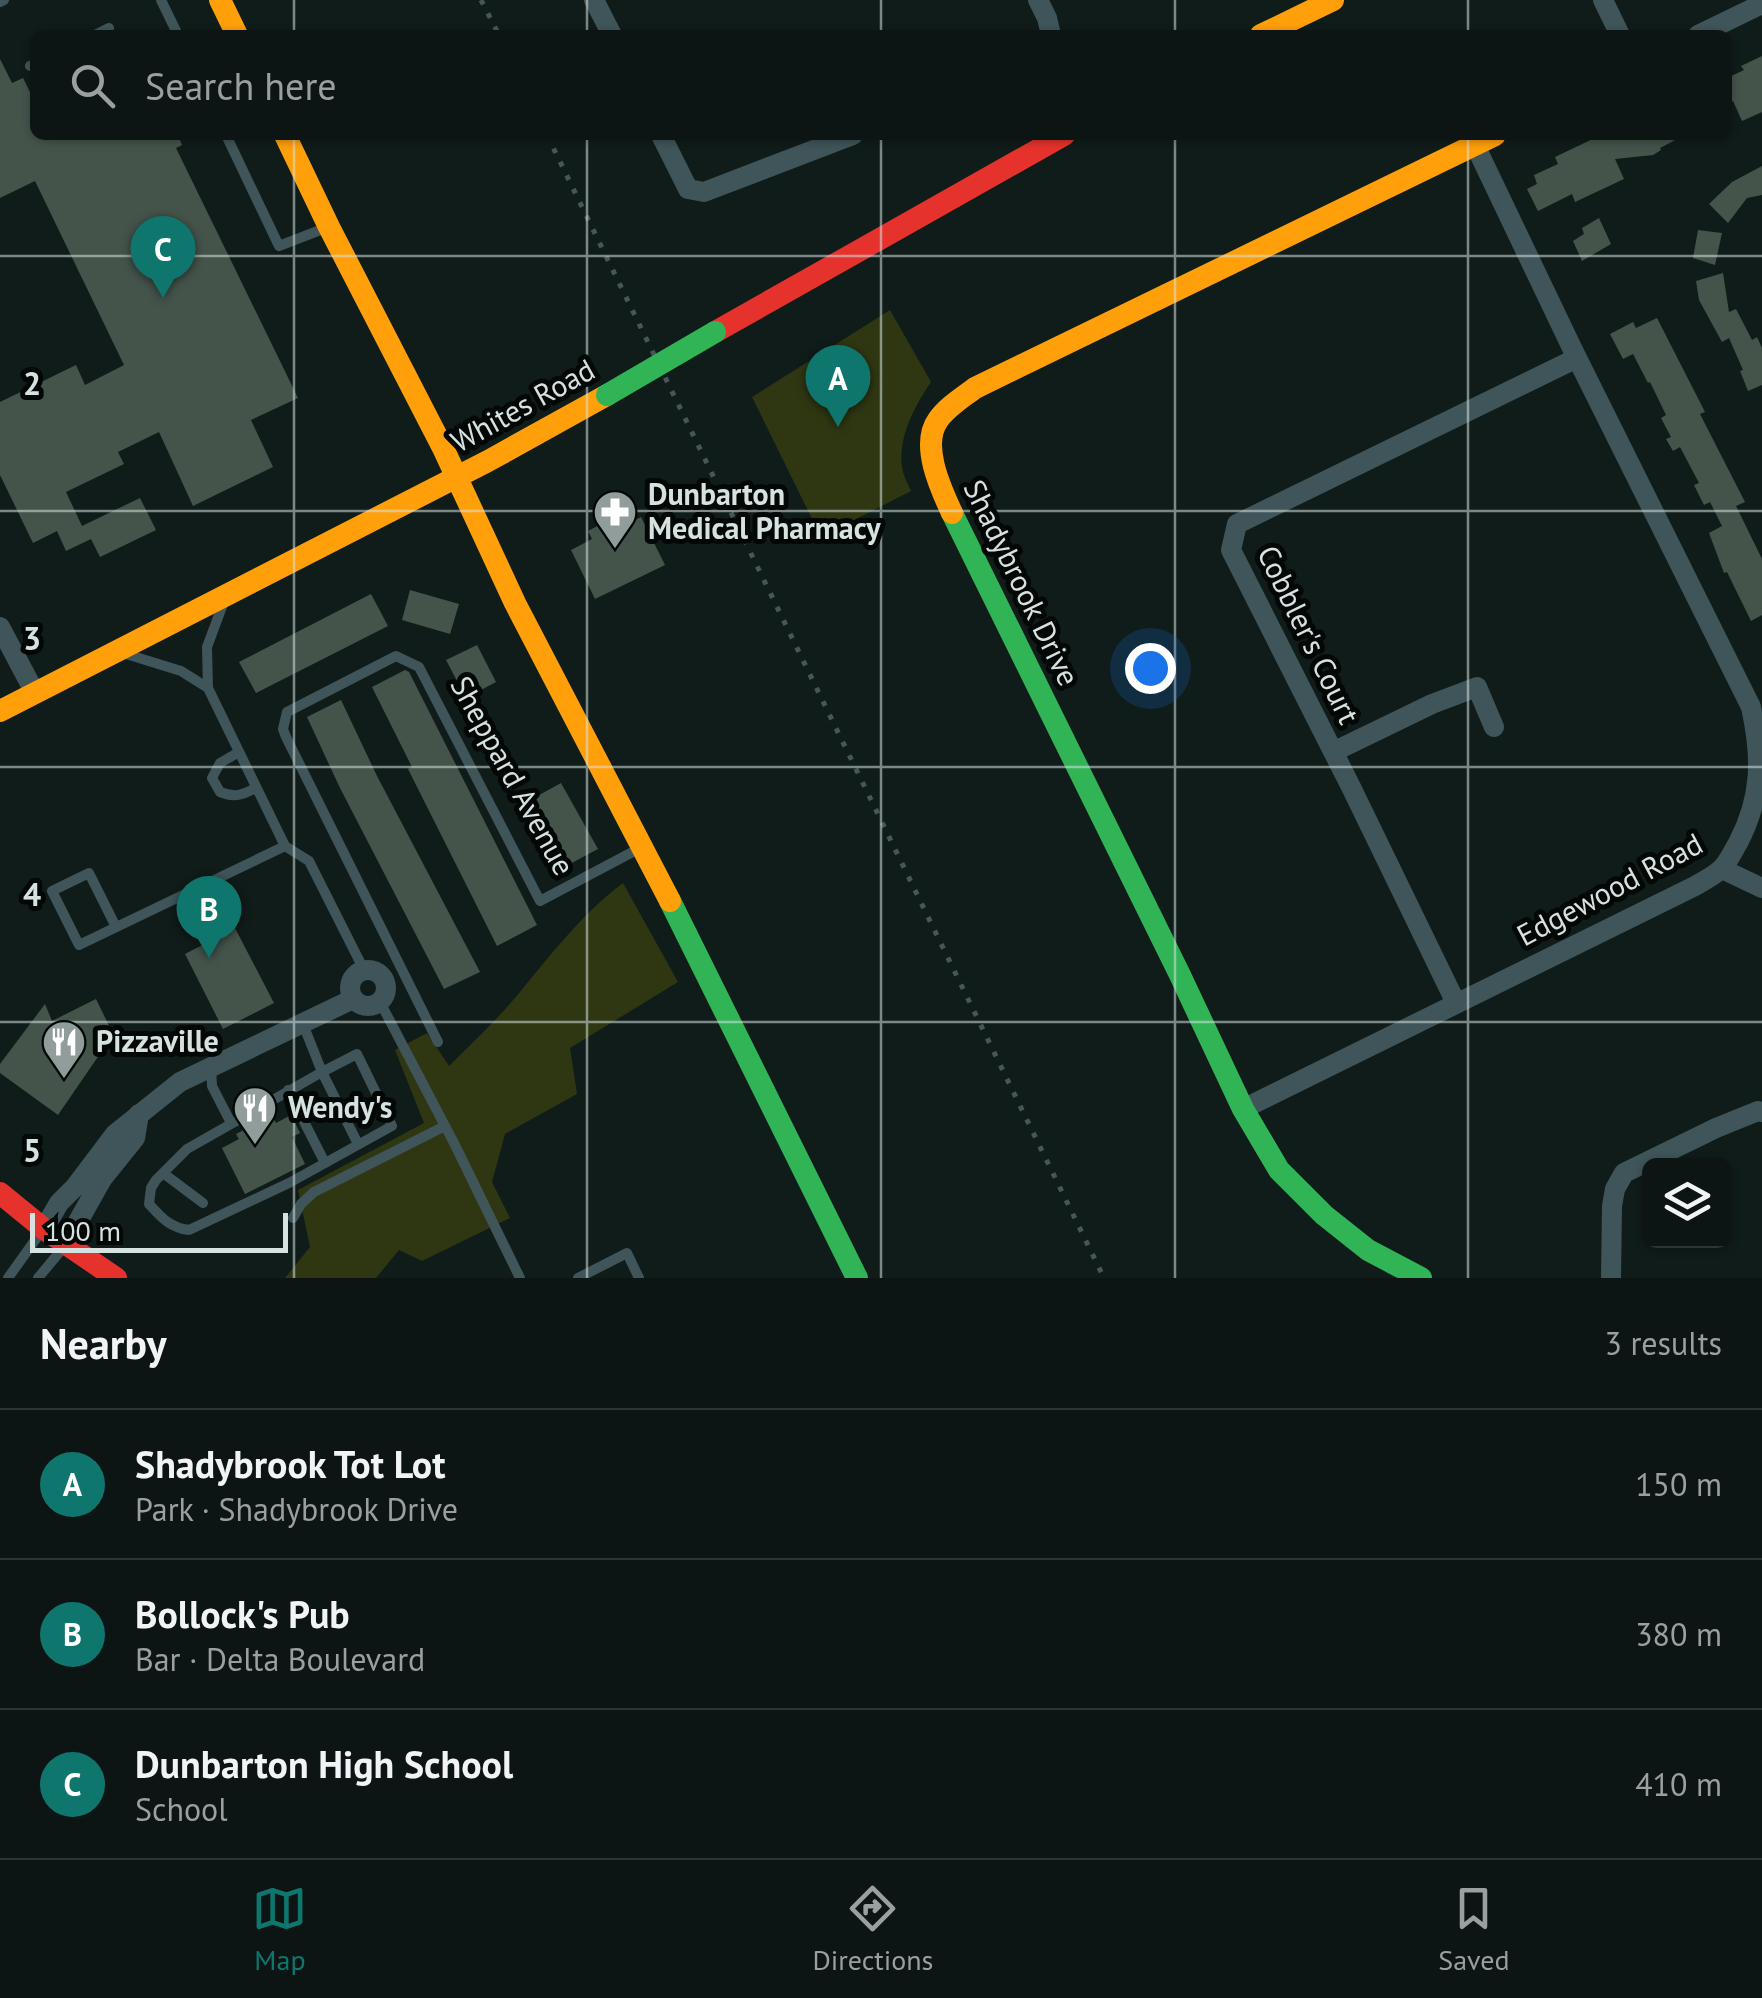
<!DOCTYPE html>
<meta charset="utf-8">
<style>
:root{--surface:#0c1514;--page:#151e1d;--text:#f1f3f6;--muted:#9a9fa0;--line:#2c3434;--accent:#0f766e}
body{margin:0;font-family:"PT Sans",sans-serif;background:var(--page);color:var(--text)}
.controls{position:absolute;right:30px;bottom:30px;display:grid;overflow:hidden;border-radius:15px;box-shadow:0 2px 8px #0004}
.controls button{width:90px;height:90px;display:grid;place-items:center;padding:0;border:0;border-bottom:2px solid var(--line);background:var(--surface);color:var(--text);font:50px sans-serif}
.scale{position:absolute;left:30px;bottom:25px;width:258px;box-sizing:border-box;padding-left:10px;border:5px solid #d5e2e0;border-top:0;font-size:28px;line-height:35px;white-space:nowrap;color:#d5e2e0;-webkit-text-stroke:8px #030807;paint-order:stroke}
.you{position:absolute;left:1150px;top:668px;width:35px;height:35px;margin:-25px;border:8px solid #fff;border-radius:50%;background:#1a73e8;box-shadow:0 0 0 15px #1a73e833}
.badge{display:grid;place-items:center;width:65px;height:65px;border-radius:50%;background:var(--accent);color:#fff;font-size:32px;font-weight:700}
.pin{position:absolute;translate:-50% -82px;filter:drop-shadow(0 2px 5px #0008)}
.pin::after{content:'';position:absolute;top:52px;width:35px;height:30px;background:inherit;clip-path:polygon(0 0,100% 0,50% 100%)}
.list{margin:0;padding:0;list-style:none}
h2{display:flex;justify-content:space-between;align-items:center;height:130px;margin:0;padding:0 40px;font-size:42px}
h2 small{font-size:32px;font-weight:400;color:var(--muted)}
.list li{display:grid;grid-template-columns:65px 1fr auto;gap:30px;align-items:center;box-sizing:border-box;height:150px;padding:0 40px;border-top:2px solid var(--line)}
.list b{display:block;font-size:38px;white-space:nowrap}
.list p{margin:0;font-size:32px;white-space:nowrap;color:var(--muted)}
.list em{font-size:32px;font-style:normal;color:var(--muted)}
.icon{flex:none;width:55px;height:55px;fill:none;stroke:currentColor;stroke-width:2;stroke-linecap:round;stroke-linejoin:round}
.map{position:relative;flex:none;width:1762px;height:1278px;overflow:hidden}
.search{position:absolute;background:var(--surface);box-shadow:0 2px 8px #0004;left:30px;right:30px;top:30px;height:110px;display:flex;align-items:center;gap:25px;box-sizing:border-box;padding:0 35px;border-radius:15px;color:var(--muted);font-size:38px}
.sheet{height:580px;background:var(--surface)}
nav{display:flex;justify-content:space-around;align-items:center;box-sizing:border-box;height:140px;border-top:2px solid var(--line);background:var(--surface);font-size:28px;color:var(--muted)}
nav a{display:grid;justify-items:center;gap:5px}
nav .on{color:var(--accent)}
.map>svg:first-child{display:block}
.green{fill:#2f3712}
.building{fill:#44544b}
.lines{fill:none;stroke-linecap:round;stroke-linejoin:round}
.lane{stroke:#405559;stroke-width:10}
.street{stroke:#405559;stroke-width:20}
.fast{stroke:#30b455;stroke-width:22}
.slow{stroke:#ff9f0a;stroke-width:22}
.jam{stroke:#e5322d;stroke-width:22}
.rail{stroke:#475759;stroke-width:5;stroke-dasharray:5 10;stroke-linecap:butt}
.fast-bridge{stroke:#30b455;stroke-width:22}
.grid{fill:none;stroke:#d5e2e0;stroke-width:2.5;stroke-opacity:0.55}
.labels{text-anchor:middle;stroke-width:10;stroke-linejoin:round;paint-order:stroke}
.street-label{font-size:30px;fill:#d5e2e0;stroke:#030807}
.poi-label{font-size:30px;font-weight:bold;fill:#d5e2e0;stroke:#030807;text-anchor:start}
.grid-label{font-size:32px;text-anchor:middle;font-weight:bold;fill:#d5e2e0;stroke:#030807;stroke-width:10;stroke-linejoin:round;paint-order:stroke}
</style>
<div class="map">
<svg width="1762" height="1278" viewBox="0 0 1762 1278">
<rect width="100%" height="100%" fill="#101c1a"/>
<path class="green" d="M890,310L931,382C915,406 898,436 902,467C903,475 908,484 911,491L821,537L752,397Z
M623,883L678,982L570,1048L577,1094L505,1134L492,1182L510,1218L422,1261L399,1250L376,1278H285L310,1247L298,1190L424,1123L395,1050L427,1033L449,1066C473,1042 499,1018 520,992C552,953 583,913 623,883Z"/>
<path class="building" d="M1762,56V112L1742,121L1733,101L1727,104V78L1744,70L1741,66Z
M0,59L12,83L23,78L31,94L35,92V135H178L182,145L176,148L298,398L251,420L273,467L193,506L159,432L118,452L124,464L66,492L82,526L140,498L156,530L100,557L91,539L66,551L57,531L33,543L0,475V402L76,365L85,385L124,365L35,181L0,198Z
M1601,135H1685L1660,148L1661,150L1653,155L1615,159L1624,179L1575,202L1572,194L1538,211L1527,189L1537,184L1534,175L1558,164L1555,157Z
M1762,166V195L1747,198L1728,223L1709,204L1732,182Z
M1599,218L1611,244L1582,261L1573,241L1584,234L1582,228Z
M1698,230L1722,233L1715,265L1693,258Z
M1723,273L1729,312L1736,309L1752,340L1757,337L1762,348V385L1748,391L1740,371L1743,370L1729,338L1722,342L1699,300L1696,281Z
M1657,318L1705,412L1700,414L1745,502L1736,506L1762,559V615L1751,621L1727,572L1724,573L1709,533L1722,526L1710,502L1704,505L1694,485L1699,483L1680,447L1673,451L1666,439L1671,437L1661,418L1666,415L1650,382L1648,383L1633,354L1623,359L1610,334L1633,322L1636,328Z
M618,515L623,526L641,517L665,565L595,599L571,550L592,539L588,531Z
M410,590L459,604L450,634L402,620Z
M371,594L388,626L256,693L239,662Z
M477,645L496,682L466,698L446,660Z
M405,670L409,672L537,925L497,946L408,769L412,767L372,687Z
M341,700L377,776L480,972L444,989L340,788L307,717Z
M561,783L598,849L568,865L532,799Z
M235,928L274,1003L223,1029L185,954Z
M96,999L117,1042L106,1045L58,1115L0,1073V1064L45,1004L52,1021Z
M291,1115L300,1133L292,1137L305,1164L245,1194L222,1148L239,1139L236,1134L272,1116L276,1123Z"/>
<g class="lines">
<path class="lane" d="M161,0L178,35
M0,2L4,0
M95,35L109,28
M30,66L35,64
M226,135L279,246L328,227
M223,604L207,647L208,688L285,846L309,861L364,970
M126,654L181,671L208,688
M239,752L220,763L212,778L220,792C235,798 242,795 256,788
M116,927L89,873L52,891L79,945L285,846
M380,1002L455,1145L520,1278
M303,1024L322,1072L357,1054L392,1126L289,1183L189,1230C170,1228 161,1217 149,1204L151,1188L156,1180L187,1149L322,1072L358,1144
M438,1042L286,737L283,729L287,712L396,656L419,667L540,901L642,847
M211,1067L212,1086L231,1123
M288,1090L325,1163
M163,1173L203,1203
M293,1218L301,1204L314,1192L445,1126
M8,1278L43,1229
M38,1278L63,1248
M578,1278L627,1253L639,1278"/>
<path class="street" d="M594,0L612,35
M1038,0L1047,18L1051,35
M1603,0L1620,35
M1698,35L1762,4
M661,135L688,189L704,192L853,135
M0,627L35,693
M1333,752L1432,704L1477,687L1494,727
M1722,869L1762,888
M350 988a18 18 0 1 1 36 0a18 18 0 1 1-36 0Z
M1456,1003L1351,787L1231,550L1237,524L1577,358
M1243,1109L1695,886C1703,881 1714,876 1721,869C1728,863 1733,851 1738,843C1762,797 1762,757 1751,707L1572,348L1475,145
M44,1229L59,1203L75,1187L115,1134L180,1082L353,999
M66,1243L102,1179L135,1138L139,1114
M1611,1278L1612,1206L1615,1189L1624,1173L1716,1128L1758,1111L1762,1112"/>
<path class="fast" d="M952,513L1179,973L1243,1109L1279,1170L1324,1215L1368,1250L1421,1278
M670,901L857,1278"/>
<path class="slow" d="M220,0L237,35
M1261,35L1333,0
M285,135L329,227L444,450L515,603L670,901
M952,513C941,489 920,445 938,420C947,407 962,398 975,388L1495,135
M0,711L488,461L607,395"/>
<path class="jam" d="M715,332L1064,135
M0,1193L44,1229L116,1278"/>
<path class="rail" d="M481,0L499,35
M547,135L1104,1278"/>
<path class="fast-bridge" d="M607,395L715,332"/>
</g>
<path class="grid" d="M294,0V35M587,0V35M881,0V35M1175,0V35M1468,0V35M294,135V1278M587,135V1278M881,135V1278M1175,135V1278M1468,135V1278M0,256H1762M0,511H1762M0,767H1762M0,1022H1762"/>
<defs>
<g id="pharmacy-pin" transform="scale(2.25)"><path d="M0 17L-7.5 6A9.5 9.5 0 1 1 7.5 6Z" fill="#909d9b" stroke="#030807"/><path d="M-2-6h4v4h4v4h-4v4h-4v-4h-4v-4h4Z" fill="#fff"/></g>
<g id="restaurant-pin" transform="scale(2.25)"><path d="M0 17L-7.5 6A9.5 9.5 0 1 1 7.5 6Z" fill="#909d9b" stroke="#030807"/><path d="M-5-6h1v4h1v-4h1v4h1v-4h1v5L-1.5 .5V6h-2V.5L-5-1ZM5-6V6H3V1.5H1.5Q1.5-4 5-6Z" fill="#fff"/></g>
</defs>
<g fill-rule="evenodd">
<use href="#pharmacy-pin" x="615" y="512"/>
<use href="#restaurant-pin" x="64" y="1042"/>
<use href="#restaurant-pin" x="255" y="1108"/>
</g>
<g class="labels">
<g class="street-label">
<text transform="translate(523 406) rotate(-29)" y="10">Whites Road</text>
<text transform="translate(1021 583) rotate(64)" y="10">Shadybrook Drive</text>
<text transform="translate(1308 635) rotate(64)" y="10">Cobbler's Court</text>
<text transform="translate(512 776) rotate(61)" y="10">Sheppard Avenue</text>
<text transform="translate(1610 890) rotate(-28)" y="10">Edgewood Road</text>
</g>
<g class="poi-label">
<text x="648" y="505">Dunbarton<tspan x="648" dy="34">Medical Pharmacy</tspan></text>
<text x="96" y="1052">Pizzaville</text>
<text x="288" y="1118">Wendy's</text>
</g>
</g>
<g class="grid-label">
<text x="32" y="395">2</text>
<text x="32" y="650">3</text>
<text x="32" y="906">4</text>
<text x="32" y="1162">5</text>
</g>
</svg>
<div class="controls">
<button><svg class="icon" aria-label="layers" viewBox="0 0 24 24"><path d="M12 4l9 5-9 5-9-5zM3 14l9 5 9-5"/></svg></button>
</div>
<div class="scale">100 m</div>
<div class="you"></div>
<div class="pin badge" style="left:838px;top:427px">A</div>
<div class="pin badge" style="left:209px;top:958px">B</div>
<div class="pin badge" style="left:163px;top:298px">C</div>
<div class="search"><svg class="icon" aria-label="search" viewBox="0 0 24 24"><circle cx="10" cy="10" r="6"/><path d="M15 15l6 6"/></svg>Search here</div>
</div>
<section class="sheet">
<h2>Nearby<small>3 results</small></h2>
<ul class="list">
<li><span class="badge">A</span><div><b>Shadybrook Tot Lot</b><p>Park · Shadybrook Drive</p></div><em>150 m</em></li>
<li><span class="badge">B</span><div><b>Bollock's Pub</b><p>Bar · Delta Boulevard</p></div><em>380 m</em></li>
<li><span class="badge">C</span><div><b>Dunbarton High School</b><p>School</p></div><em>410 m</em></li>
</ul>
</section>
<nav>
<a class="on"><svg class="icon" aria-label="map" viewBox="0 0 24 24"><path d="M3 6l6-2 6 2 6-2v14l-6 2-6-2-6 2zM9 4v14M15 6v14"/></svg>Map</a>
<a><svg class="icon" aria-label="directions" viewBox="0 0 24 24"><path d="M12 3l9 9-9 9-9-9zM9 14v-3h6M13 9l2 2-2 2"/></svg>Directions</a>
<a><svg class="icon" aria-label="saved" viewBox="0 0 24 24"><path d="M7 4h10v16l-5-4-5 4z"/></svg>Saved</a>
</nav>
